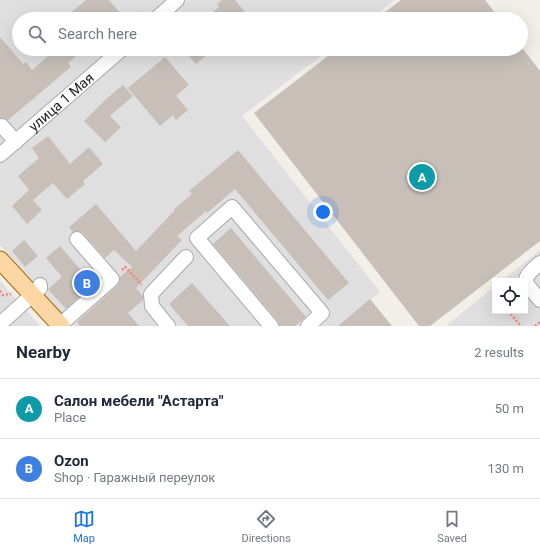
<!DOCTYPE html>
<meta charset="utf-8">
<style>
:root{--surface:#fff;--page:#f2f2f3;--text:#1f2937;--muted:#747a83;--line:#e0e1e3;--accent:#1a73e8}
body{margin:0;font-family:Roboto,sans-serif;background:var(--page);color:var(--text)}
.controls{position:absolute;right:12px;bottom:12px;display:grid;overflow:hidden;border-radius:0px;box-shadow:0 4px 16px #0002}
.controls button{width:36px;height:36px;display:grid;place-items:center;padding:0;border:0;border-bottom:1px solid var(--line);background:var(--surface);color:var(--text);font:20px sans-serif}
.you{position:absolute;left:323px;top:212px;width:14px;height:14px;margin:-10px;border:3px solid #fff;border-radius:50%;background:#1a73e8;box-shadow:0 0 0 6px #1a73e833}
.badge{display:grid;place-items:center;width:26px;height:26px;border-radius:50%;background:var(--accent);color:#fff;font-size:13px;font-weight:700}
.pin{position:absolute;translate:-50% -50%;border:2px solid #fff;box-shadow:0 1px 4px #0006}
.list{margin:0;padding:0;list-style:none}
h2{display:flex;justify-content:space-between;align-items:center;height:52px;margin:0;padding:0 16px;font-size:17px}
h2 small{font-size:13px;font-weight:400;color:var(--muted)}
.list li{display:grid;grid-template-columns:26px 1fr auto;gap:12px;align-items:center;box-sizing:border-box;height:60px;padding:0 16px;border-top:1px solid var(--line)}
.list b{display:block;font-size:15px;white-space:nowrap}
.list p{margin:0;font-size:13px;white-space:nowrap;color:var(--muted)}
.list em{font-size:13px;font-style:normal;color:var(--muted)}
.icon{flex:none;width:22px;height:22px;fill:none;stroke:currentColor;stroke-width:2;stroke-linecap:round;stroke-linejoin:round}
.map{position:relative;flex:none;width:540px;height:326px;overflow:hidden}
.search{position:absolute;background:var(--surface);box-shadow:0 4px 16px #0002;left:12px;right:12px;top:12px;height:44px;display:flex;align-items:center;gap:10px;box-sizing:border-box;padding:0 14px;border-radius:22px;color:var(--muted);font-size:15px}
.sheet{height:172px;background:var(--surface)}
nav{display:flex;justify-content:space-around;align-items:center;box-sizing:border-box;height:56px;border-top:1px solid var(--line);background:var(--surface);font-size:11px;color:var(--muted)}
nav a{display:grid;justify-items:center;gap:2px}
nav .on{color:var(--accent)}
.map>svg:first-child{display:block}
.residential{fill:#e0dfdf}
.building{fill:#c7bfb8}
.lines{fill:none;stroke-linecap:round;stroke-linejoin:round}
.minor-casing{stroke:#a9a9a9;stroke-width:16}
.major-casing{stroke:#a06b00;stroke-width:19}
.path{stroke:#fa8072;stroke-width:2.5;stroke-dasharray:2 2;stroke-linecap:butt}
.minor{stroke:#fff;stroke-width:14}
.major{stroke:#fcd6a4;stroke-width:17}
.labels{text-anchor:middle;stroke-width:3.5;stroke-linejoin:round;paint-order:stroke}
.street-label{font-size:14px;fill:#222;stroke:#fff}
</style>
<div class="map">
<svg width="540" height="326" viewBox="0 0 540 326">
<rect width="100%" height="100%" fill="#f2efe9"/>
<path class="residential" d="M0,0H395L370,19H19V49H330L242,116L380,292L338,326H73L0,245Z
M540,250V326H446L495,286V311H525V281H502Z
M0,281L40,326H0Z"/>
<path class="building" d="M86,0H109L125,19H63Z
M222,0H235L245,12L236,19H204L219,7L217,4Z
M401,0H485L500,19H376Z
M0,37L23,64L26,62L32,70L48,56L42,49H84L68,63L71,67L8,120L4,118H0Z
M193,49H214L196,64L187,54Z
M337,49H523L540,71V241L430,326H419L254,113Z
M165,57L189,85L176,96L188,110L176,120L173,115L160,126L128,88Z
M123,85L133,96L110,116L121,127L105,142L84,121L105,100Z
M48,136L70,164L89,147L103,164L83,181L85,184L67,199L53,183L33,200L42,210L27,224L12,206L29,190L18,176L39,158L32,148Z
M238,150L349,283L328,300L235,189L207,213L206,211L177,236L182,240L136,288L143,296V300L128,313L139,326H80L77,322L118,285L120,281V277L132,267L114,250L105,258L83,233L79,231L73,232L69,227L96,204L136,251L175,210L174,209L192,194L189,191Z
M231,228L306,317L295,326H279L278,321L213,244Z
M24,240L38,256L25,267L12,251Z
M60,246L93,284L66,309L48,289L62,277L46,258Z
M192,283L230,326H188L169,304Z
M370,299L392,326H338Z"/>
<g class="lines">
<g class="minor-casing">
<g id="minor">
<path d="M156,19L177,0"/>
<path d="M2,126L16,142"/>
<path id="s1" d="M0,155L122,49"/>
<path d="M540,263C519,281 524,281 540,300"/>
<path d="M0,324L40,288V285"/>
<path d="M60,325L112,279L77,239"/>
<path d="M168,326L152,306L151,294L186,257"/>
<path d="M271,326L197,238L232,207L322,313L308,326"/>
</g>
</g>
<g class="major-casing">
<path id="major" d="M0,260L61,326"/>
</g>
<path class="path" d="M136,19L145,11
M122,270L125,267L142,285
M0,291L3,295L11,294
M508,311L521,326
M535,326L540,322"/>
<use href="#minor" class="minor"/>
<use href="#major" class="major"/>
</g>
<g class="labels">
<g class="street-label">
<text dy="5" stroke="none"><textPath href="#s1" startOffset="81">улица 1 Мая</textPath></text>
</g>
</g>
</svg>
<div class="controls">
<button><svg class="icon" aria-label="locate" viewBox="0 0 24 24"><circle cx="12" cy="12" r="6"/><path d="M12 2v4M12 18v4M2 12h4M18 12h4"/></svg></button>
</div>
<div class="you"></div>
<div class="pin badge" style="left:422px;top:177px;background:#0f9aa8">A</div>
<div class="pin badge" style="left:87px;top:283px;background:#3f7fe0">B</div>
<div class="search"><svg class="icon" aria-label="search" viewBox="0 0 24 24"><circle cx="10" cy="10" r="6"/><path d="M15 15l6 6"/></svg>Search here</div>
</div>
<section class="sheet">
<h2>Nearby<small>2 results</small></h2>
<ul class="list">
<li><span class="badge" style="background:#0f9aa8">A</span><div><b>Салон мебели &quot;Астарта&quot;</b><p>Place</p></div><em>50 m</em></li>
<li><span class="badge" style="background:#3f7fe0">B</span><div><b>Ozon</b><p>Shop · Гаражный переулок</p></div><em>130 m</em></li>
</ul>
</section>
<nav>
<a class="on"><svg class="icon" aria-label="map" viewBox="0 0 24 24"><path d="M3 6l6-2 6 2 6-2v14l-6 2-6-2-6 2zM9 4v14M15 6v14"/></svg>Map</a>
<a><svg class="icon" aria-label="directions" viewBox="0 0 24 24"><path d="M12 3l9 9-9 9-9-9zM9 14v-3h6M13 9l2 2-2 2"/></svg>Directions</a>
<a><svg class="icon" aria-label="saved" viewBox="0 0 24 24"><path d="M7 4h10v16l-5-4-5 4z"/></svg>Saved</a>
</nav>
